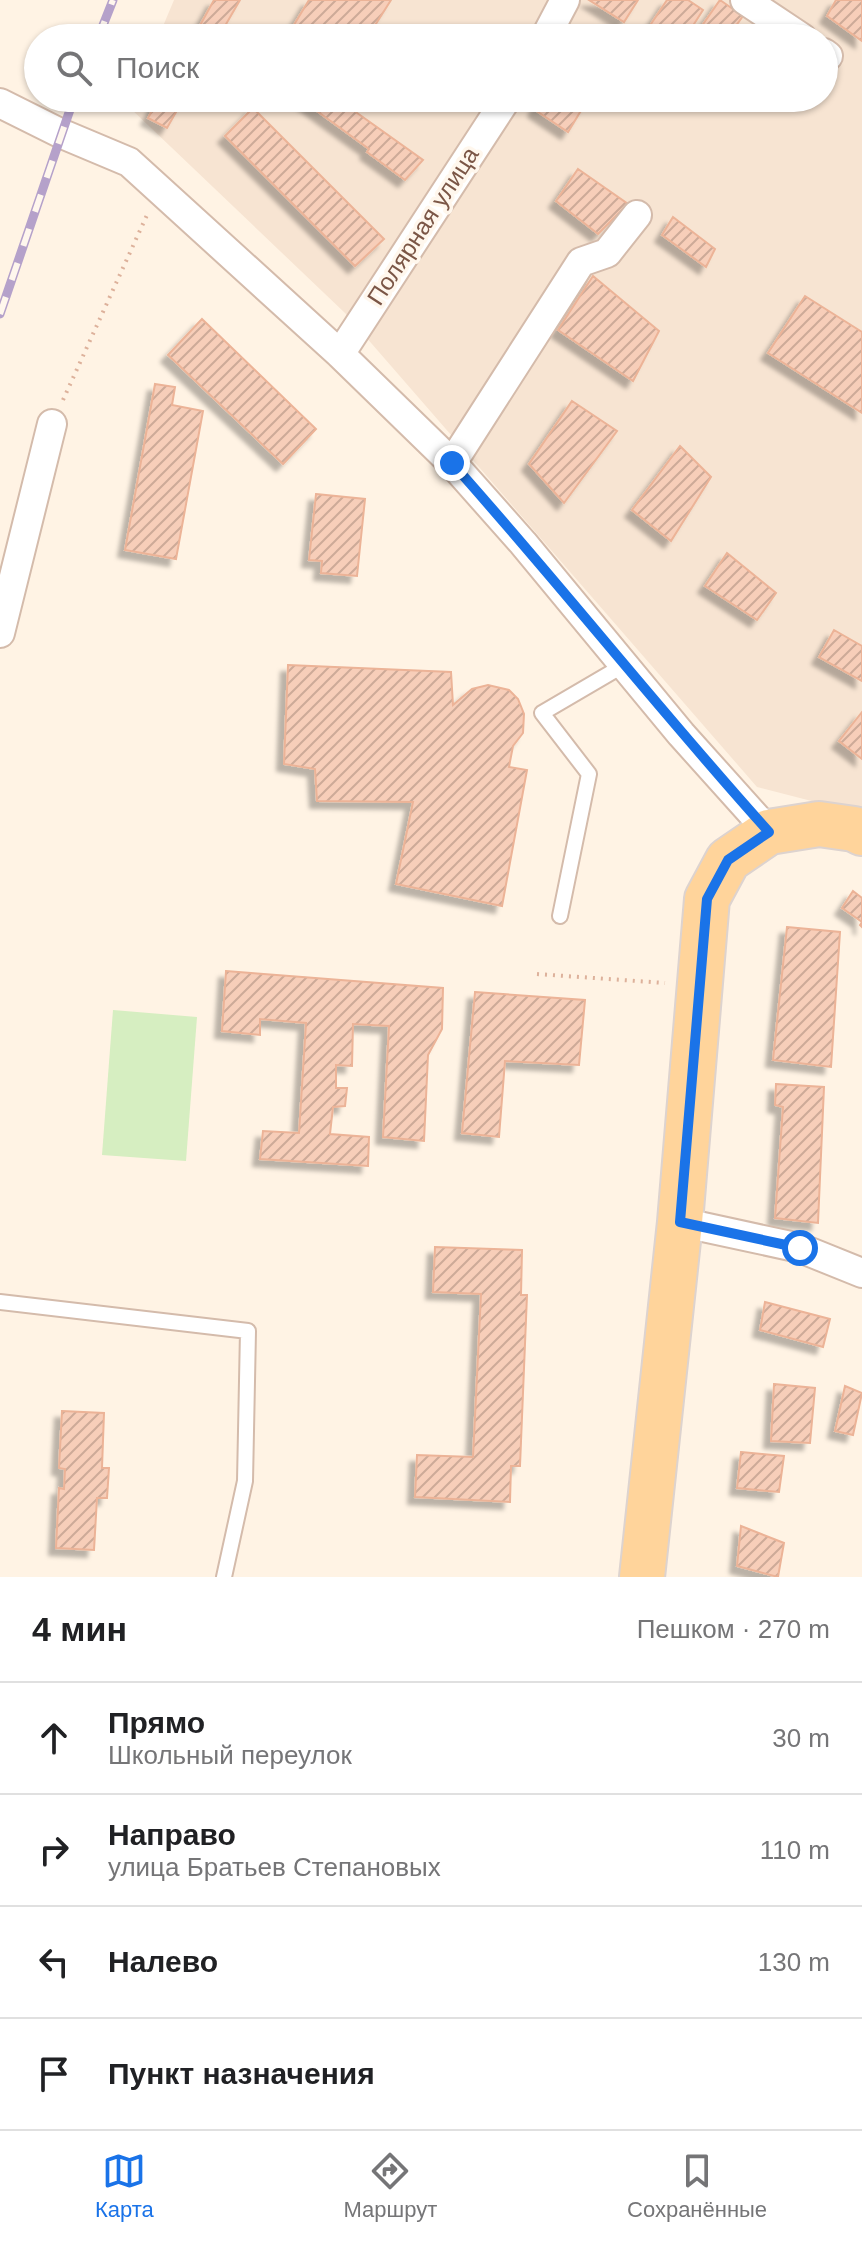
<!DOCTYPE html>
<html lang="ru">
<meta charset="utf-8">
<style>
:root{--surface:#fff;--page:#f2f2f2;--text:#202124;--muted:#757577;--line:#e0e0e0;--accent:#1a73e8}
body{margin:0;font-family:Arial,sans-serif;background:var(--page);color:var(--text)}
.stop{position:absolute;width:24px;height:24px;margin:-18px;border:6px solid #1a73e8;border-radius:50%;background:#fff}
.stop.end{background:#1a73e8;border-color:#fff;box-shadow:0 2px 8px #0008}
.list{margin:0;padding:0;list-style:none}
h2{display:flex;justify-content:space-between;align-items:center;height:104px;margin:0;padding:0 32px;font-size:34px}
h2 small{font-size:26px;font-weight:400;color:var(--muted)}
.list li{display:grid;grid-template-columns:52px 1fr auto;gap:24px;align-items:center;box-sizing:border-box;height:112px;padding:0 32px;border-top:2px solid var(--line)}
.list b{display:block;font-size:30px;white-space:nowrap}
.list p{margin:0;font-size:26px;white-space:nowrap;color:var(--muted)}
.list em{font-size:26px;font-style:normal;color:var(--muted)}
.icon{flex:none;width:44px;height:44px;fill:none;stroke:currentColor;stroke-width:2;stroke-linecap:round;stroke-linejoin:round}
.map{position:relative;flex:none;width:862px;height:1577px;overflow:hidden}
.search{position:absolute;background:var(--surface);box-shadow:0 2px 6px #0004;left:24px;right:24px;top:24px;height:88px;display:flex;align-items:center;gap:20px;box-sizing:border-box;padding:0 28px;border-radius:44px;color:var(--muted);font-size:30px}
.sheet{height:552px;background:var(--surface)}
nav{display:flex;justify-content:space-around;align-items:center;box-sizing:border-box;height:112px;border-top:2px solid var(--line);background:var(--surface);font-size:22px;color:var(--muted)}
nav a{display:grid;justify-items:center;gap:4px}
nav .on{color:var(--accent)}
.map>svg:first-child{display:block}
.residential{fill:#f7e4d2}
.grass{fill:#d6eec1}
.building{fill:url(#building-hatch);stroke:#ecb397;stroke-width:2;filter:url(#shadow)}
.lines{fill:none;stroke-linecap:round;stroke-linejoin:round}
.service-casing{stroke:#d4bbab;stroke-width:18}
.minor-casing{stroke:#d4bbab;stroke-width:32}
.primary-casing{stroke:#ddd3cf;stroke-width:48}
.path{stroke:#ddb19b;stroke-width:4;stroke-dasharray:2 6;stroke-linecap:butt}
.service{stroke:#fff;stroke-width:14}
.minor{stroke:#fff;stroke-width:28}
.primary{stroke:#ffd49b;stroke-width:44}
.rail-casing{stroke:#b5a1ca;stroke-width:9}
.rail{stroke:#fff7ed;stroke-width:6;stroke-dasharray:18;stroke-linecap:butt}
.route{stroke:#1a73e8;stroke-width:10}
.labels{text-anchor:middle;stroke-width:7;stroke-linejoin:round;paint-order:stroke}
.street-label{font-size:24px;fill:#7b5646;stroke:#fff7ed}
</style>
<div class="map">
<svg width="862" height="1577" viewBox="0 0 862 1577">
<defs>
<pattern id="building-hatch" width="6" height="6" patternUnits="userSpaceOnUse" patternTransform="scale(2)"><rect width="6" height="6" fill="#f7ceb9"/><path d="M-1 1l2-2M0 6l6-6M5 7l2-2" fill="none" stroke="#cdaa98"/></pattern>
<filter id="shadow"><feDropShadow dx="-7" dy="7" stdDeviation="2" flood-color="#0004"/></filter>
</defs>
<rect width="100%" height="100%" fill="#fff3e4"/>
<path class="residential" d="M174,0H862V814L757,787L345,313L129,107L133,98H824V38H158Z"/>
<path class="grass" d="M113,1010L197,1017L186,1161L102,1155Z"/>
<path class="building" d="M214,0H240L218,38H193Z
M309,0H391L367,38H286Z
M589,0H638L624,22Z
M667,0H688L703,10L685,38H665L649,27Z
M720,0L743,16L727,38H710L699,30Z
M836,0H862V41L827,16Z
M159,98H184L167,128L148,118Z
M299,98H336L423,160L405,180L367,152L369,149Z
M541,98H576L585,104L568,132L535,110Z
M253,108L384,239L355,266L225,136Z
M578,169L628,204L598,234L556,201Z
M673,217L715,249L706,267L662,235Z
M593,276L659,331L633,381L558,330Z
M805,296L862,332V413L768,353Z
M202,319L316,429L283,464L168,355Z
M155,384L175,387L172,405L203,411L176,559L125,550Z
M572,401L617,431L564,503L529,464Z
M680,446L711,477L671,541L632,510Z
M316,494L365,499L357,576L321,573L322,561L309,560Z
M727,553L776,593L757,620L705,586Z
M834,630L862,646V681L819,657Z
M288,665L451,672L453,705L472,689L488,685L509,690L518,699L524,714L523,733L513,746L509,767L527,770L502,906L396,884L413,802L317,801L315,769L284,764Z
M862,712V759L839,741Z
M853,891L862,898V927L860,925L862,922L842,908Z
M787,927L840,932L831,1067L773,1060Z
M226,971L443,988L442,1029L428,1055L424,1141L383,1137L389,1026L353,1024L352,1066L336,1065V1088H347L345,1106L333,1107L330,1134L369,1137L368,1166L260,1159L263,1131L299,1133L306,1023L260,1019V1035L222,1031Z
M475,992L585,1000L579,1065L505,1061L499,1137L462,1133Z
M776,1084L824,1087L818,1223L775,1218L783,1107L775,1105Z
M435,1247L522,1250L521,1295H527L520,1466H511L510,1502L415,1497L417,1455L473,1457L481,1294L433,1292Z
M765,1302L830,1319L823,1347L760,1330Z
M774,1384L815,1388L810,1443L771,1441Z
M845,1386L862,1393L853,1435L835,1431Z
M62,1411L104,1413L102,1468H109L107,1498H97L94,1550L56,1548L59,1488L64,1489L65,1469L59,1468Z
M741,1452L784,1456L779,1492L737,1488Z
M741,1526L784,1543L778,1577L737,1566Z"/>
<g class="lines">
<g class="service-casing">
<path id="service" d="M560,916L589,774L542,713L624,665
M0,1302L248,1331L245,1481L224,1577"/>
</g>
<g class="minor-casing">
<path id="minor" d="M745,0L802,38
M545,38L565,0
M824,53L828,56
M0,103L60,133L129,162L340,354L452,463L523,543L681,734L769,832
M340,354L507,98
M452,463L581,262L607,253L637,215
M0,633L52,424
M680,1222L800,1248L862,1273"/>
</g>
<g class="primary-casing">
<path id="primary" d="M642,1577L680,1222L707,899L728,860L769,832L819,824L854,829L862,833"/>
</g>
<path class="path" d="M63,400L147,215
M537,974L665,983"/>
<use href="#service" class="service"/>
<use href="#minor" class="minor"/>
<use href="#primary" class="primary"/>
<g class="rail-casing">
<path id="rail" d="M98,38L113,0
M0,314L74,98"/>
</g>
<use href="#rail" class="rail"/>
</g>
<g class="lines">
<path class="route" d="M452,463C560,584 660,711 769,832L728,860L707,899L680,1222L800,1248"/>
</g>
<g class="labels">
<g class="street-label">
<text transform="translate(423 226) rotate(-57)" y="8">Полярная улица</text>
</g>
</g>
</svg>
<div class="stop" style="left:800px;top:1248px"></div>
<div class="stop end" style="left:452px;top:463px"></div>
<div class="search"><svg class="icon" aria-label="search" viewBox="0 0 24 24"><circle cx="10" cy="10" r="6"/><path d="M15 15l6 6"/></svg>Поиск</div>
</div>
<section class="sheet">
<h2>4 мин<small>Пешком · 270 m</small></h2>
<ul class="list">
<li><svg class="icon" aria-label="ahead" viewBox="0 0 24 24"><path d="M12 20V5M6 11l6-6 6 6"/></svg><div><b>Прямо</b><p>Школьный переулок</p></div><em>30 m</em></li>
<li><svg class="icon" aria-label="right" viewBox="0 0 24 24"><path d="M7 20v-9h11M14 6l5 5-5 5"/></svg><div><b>Направо</b><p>улица Братьев Степановых</p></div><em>110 m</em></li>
<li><svg class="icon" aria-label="left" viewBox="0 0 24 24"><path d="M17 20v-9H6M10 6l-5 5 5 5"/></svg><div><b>Налево</b></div><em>130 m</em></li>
<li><svg class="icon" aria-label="arrive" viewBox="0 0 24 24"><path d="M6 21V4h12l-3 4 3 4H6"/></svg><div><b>Пункт назначения</b></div></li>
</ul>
</section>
<nav>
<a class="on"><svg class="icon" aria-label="map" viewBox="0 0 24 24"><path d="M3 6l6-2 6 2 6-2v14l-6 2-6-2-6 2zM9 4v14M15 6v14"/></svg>Карта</a>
<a><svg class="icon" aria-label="directions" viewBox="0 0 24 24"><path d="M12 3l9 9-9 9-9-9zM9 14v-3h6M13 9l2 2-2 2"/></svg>Маршрут</a>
<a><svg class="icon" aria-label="saved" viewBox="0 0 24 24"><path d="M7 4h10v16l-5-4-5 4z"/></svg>Сохранённые</a>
</nav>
